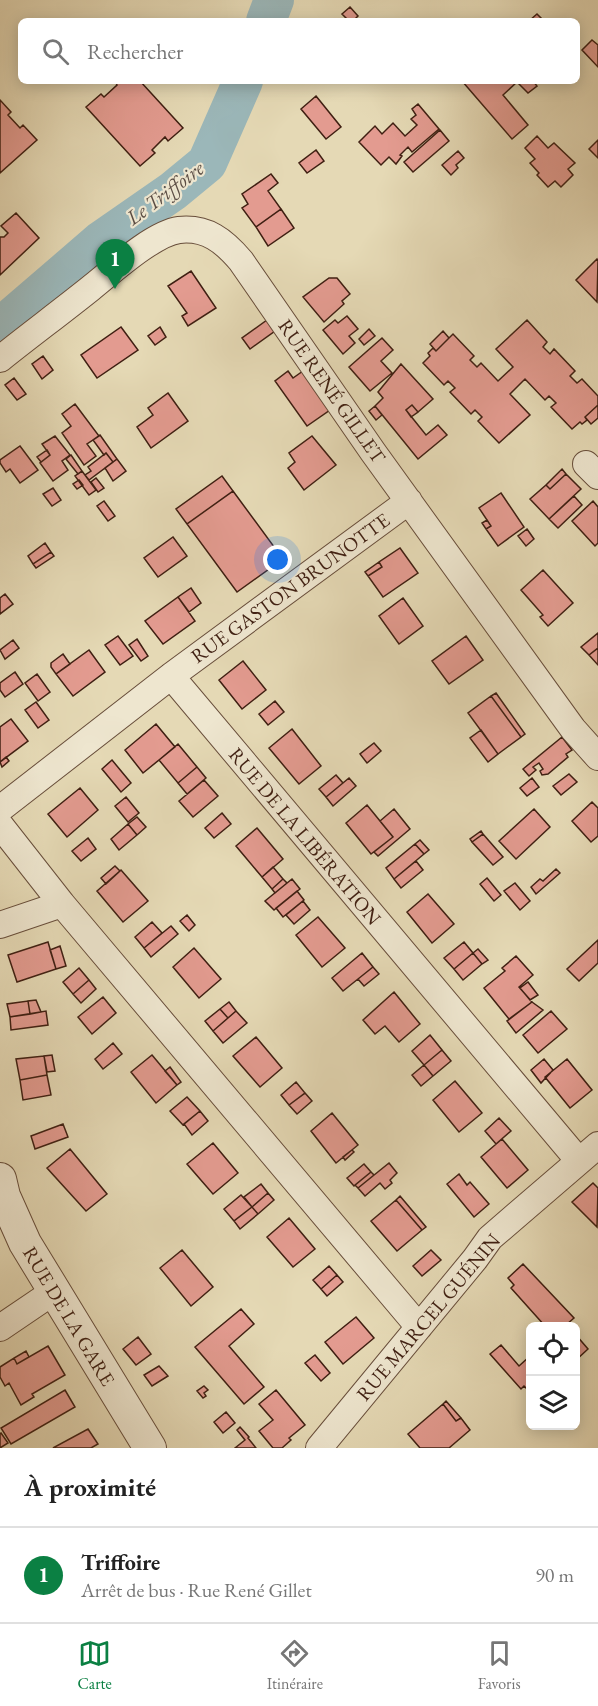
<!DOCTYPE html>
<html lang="fr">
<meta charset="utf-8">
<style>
:root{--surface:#fff;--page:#f2f2f2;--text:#222;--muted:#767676;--line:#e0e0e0;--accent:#0b8043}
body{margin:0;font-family:"EB Garamond",serif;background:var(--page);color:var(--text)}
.controls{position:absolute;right:18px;bottom:18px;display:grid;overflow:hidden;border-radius:9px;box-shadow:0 3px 15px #0003}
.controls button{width:54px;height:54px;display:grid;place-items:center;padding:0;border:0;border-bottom:2px solid var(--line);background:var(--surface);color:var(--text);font:30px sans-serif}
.you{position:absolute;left:278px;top:560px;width:21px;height:21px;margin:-15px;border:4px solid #fff;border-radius:50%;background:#1a73e8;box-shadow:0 0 0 9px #1a73e833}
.badge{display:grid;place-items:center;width:39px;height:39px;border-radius:50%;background:var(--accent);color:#fff;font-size:20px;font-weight:700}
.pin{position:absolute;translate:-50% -50px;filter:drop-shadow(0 2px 3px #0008)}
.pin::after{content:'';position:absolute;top:32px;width:21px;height:18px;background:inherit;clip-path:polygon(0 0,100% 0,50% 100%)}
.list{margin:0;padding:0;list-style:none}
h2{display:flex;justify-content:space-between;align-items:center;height:78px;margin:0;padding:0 24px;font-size:26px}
h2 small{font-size:20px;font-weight:400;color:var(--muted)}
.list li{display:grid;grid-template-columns:39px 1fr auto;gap:18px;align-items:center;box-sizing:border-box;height:96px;padding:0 24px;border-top:2px solid var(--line)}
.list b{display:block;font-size:22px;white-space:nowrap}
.list p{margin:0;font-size:20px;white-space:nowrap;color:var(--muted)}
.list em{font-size:20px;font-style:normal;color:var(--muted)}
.icon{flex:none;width:33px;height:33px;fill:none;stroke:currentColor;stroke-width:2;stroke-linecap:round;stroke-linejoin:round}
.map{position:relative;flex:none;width:598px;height:1448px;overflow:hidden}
.search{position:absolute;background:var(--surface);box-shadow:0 3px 15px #0003;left:18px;right:18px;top:18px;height:66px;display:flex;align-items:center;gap:15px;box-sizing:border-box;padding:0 21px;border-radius:9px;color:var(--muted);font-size:22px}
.sheet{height:174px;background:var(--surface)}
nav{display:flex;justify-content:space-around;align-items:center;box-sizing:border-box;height:84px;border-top:2px solid var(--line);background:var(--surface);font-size:16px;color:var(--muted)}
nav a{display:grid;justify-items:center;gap:3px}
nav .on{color:var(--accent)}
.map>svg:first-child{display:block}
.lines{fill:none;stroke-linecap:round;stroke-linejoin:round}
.river{stroke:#9bb7b9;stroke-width:40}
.building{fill:#e39b90;stroke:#3f1f12;stroke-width:1.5}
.minor-casing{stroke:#684e3b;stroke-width:28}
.tertiary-casing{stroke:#684e3b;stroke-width:34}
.minor{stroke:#eee6cf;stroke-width:26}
.tertiary{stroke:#eee6cf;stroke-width:32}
.labels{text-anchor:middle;stroke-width:4.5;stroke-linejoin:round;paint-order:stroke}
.street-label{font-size:20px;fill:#3f1f12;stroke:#eee6cf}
.water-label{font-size:21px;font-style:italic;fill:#5b4d44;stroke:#eee6cf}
</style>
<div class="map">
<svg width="598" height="1448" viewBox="0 0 598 1448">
<rect width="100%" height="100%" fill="#e5d9b5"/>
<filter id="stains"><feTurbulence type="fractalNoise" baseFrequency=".00333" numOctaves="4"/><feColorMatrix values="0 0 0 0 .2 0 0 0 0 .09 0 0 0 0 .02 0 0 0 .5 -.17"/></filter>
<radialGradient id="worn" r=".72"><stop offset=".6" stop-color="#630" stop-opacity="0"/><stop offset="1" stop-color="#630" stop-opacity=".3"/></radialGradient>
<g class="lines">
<path class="river" d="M266,21L274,0
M0,328L101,241L173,191L207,163L243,81"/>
</g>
<path class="building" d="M350,7L358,16L353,21H349L342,14Z
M537,14L544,21H529Z
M592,40L598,45V67L582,50Z
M140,81L183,128L168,141L165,137L152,150L155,153L140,166L86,107L101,94L104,97L117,85L115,81Z
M462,81H533L537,86L528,93L517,82L503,95L528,125L512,139Z
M316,96L341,127L326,139L301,109Z
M0,100L11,112L8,115L20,128L23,125L37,140L0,173Z
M418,104L439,129L412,152L408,147L400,155L402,156L396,164L389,157L381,165L359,142L375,126L382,134L393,123L405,136L417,125L411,119L416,115L412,109Z
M440,130L449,141L413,172L404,162Z
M537,136L548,148L554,143L575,163L568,169L573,175L561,187L555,181L548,187L537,175L539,173L530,163L535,159L525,148Z
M598,140V158L589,149Z
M316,150L324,161L307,173L299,163Z
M458,151L464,158L456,165L458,168L451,175L442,165Z
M271,174L278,183L268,191L281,209L256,227L242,208L248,204L242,194Z
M281,209L294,228L268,246L256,227Z
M16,213L39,238L0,275V237H4L8,233L1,226Z
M597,259L598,261L597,302L576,280Z
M191,271L216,308L188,326L182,316L187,313L168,286Z
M329,278H337L350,294L342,301L344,304L324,322L303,297Z
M347,316L358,329L349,336L355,343L343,354L323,330L335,320L338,323Z
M267,320L275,331L250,349L242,338Z
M527,320L547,342L543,347L550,354L554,349L575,371L570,376L577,383L582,379L598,396V405L585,417L587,420L582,424L580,422L572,429L551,407L556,403L549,396L545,400L525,379L510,394L530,415L499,443L478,421L482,417L475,410L471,414L450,392L455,388L448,381L444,385L423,363L430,356L428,353L433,348L436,351L453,334L474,356L470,360L477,367L481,363L498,381L513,367L496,349Z
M121,327L138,350L97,378L81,355Z
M160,327L166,337L155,345L148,336Z
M369,329L375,336L364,345L359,339Z
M443,331L449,338L436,351L430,344Z
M382,338L393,350L381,361L392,373L370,391L349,367Z
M43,356L53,370L42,379L32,364Z
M401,364L433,399L418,412L412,405L406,410L426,435L438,425L447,435L418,459L375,406L383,398L378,392Z
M288,371L293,378L303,371L330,410L307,426L275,381Z
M14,378L26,394L17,400L5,385Z
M168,393L188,421L151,448L137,427L153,415L148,408Z
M75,404L99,436L87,444L96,456L84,465L62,433L71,426L62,414Z
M412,405L418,412L411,417L406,410Z
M598,405V418L591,424L585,417Z
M375,406L382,415L376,420L369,411Z
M100,435L117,459L113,462L106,453L104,455L93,440Z
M55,436L70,455L62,461L68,470L53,481L40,463L50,455L42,444Z
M312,436L336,465L304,490L288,468L295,462L289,453Z
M20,446L38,470L20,483L10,469L6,472L0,463V460Z
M47,450L50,455L41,462L37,457Z
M106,453L113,462L89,480L85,475L91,471L88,467Z
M71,455L82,471L78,474L66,459Z
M117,459L126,471L113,481L105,468Z
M562,469L566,474L550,489L546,485Z
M82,471L96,490L89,495L75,476Z
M566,474L581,489L549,519L530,499L546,485L550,489Z
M222,476L233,491L187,524L176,509Z
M96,478L104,488L98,492L91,482Z
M79,480L83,485L77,489L73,484Z
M53,488L61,500L52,506L43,494Z
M233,491L283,559L237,592L187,524Z
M501,493L524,527L498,546L486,529L491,526L479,508Z
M574,496L582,505L558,528L549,519Z
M104,501L115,516L108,521L97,506Z
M593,501L598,507V543L595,546L572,521Z
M487,520L491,526L486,529L482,523Z
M527,529L534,539L526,546L518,536Z
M173,537L187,556L158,577L144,558Z
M45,543L51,552L33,564L28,556Z
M400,548L418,573L383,597L368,576L382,567L379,562Z
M51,552L54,556L36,568L33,564Z
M379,562L382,567L368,576L365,572Z
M543,570L573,603L548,626L540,617L543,615L521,590Z
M191,588L201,603L189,612L178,597Z
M5,594L13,604L0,614V598Z
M178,597L195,621L163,644L145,621Z
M403,598L423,626L399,644L379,616Z
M598,633V648L589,655L581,647Z
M118,636L133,656L120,665L105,645Z
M466,636L483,660L449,684L432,661Z
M137,639L148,656L141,661L129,645Z
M13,640L19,648L5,659L0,650Z
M598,648V665L589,655Z
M89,650L105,672L73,696L56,674Z
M63,654L70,664L56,674L51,667V663Z
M243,661L266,690L242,709L219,680Z
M15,672L23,684L5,697L0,690V683Z
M37,674L50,692L38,701L25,683Z
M496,693L525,734L521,737L491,696Z
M491,696L521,737L498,754L468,713Z
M275,701L284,712L268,725L259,714Z
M36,702L49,720L38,728L25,710Z
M11,719L28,741L0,762V727Z
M156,724L175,747L143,773L125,750Z
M292,729L321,766L299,784L269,748Z
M481,730L498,754L488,762L470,738Z
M562,737L572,750L566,754L568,757L548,774L542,775L540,771L543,769L539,763L533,767L536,770L529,776L523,769Z
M374,743L381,751L367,763L360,754Z
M178,744L197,767L178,783L159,760Z
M6,757L9,761L2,767L0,762Z
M112,760L131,783L121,792L102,769Z
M197,767L206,778L187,794L178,783Z
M569,774L577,782L561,795L553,786Z
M336,775L343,783L326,797L319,789Z
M349,778L356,786L333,806L326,797Z
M532,778L539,787L527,796L520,788Z
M204,780L218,796L193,817L179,801Z
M80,788L98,810L67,837L48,814Z
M126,797L139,813L128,822L115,806Z
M592,802L598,808V836L591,842L572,821Z
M367,805L393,837L371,854L346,823Z
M394,809L410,829L378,856L374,852L393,837L380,821Z
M534,809L550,827L516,859L499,841Z
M222,813L231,824L214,838L205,828Z
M137,817L146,827L137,835L128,824Z
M128,824L137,835L119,850L111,839Z
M257,828L283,859L262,877L236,846Z
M481,831L483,834L472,842L470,839Z
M483,834L503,857L493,865L472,842Z
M88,838L96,849L81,861L72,851Z
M420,840L429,850L424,854L415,844Z
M415,844L424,854L394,879L386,868Z
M416,861L423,870L401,888L394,879Z
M115,866L120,871L106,884L101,878Z
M273,867L283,879L272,889L262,877Z
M556,869L560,873L536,894L531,887L540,879L543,881Z
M121,870L148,901L123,922L97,891Z
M487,878L501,895L494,901L480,884Z
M283,879L287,883L275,893L272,889Z
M292,879L300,889L274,910L265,901Z
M515,883L530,901L520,910L504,891Z
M297,891L304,900L283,917L276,908Z
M428,894L454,924L432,943L407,912Z
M303,901L310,910L294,924L286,915Z
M187,915L195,925L189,931L180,921Z
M318,917L345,948L322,967L296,935Z
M152,922L162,933L144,948L135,937Z
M171,926L178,934L151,957L144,948Z
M598,940V963L579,981L567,969Z
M48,942L56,969L17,982L8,955Z
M464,942L473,953L454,969L444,958Z
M60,946L66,966L56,969L50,950Z
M194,948L221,979L199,998L173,967Z
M478,949L488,960L482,964L473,953Z
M362,953L373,967L343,991L332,978Z
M473,953L482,964L463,980L454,969Z
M516,956L533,975L519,987L532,1002L509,1019L484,988L505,971L502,968Z
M373,967L379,974L364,986L358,979Z
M79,968L89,980L73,994L63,982Z
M89,980L96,989L81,1003L73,994Z
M528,982L538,995L530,1000L520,988Z
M394,992L420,1024L399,1042L385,1026L375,1034L363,1020Z
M103,997L116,1013L92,1034L78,1017Z
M36,1000L41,1012L30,1014L28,1001Z
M28,1001L30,1014L10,1017L7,1004Z
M229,1002L236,1011L228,1018L220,1009Z
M532,1002L543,1010L516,1033L507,1021Z
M220,1009L228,1018L213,1031L205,1021Z
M46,1011L48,1025L11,1030L10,1017Z
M236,1011L247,1023L223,1043L213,1031Z
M551,1011L567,1029L538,1053L523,1035Z
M430,1035L442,1050L424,1065L412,1051Z
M256,1037L282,1068L260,1087L233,1056Z
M113,1043L122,1054L103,1069L95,1059Z
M442,1050L451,1061L433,1076L424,1065Z
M52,1055L55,1071L47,1072L44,1056Z
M152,1055L177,1085L156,1103L131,1072Z
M44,1056L47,1075L20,1080L16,1059Z
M544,1059L553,1070L541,1083L531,1070Z
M567,1059L592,1090L570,1108L545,1077Z
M424,1065L433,1076L421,1086L412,1075Z
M170,1067L181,1082L177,1085L165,1071Z
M47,1075L51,1095L23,1100L20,1080Z
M455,1081L482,1113L459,1132L433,1100Z
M296,1082L305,1093L289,1105L281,1095Z
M305,1093L312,1101L297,1114L289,1105Z
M187,1097L200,1111L183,1125L170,1111Z
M200,1111L208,1121L192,1135L184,1124Z
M332,1113L358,1145L336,1163L311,1131Z
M499,1118L511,1131L496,1144L485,1131Z
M63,1124L68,1137L35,1149L31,1136Z
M502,1139L528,1170L507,1188L481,1157Z
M213,1143L238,1173L213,1194L187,1164Z
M70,1149L107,1194L86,1211L47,1168Z
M352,1150L354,1152L345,1160L343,1157Z
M389,1163L397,1173L390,1180L392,1183L385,1189L380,1183L365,1196L358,1188Z
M364,1164L371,1172L354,1186L347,1178Z
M371,1172L374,1175L358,1188L355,1185Z
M459,1174L467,1185L470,1182L489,1204L474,1217L447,1184Z
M593,1183L598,1188L597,1227L572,1202Z
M261,1184L268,1193L252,1207L244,1197Z
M268,1193L274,1200L258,1214L252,1207Z
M241,1195L252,1207L234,1221L224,1209Z
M400,1196L426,1227L422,1230L396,1200Z
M396,1200L422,1230L397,1251L371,1221Z
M252,1207L258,1214L240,1229L234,1221Z
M289,1218L315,1249L293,1267L267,1237Z
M182,1250L213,1287L191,1306L160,1268Z
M431,1250L441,1260L422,1276L413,1266Z
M523,1264L574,1318L566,1325L568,1326H545L511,1288L514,1285L508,1278Z
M329,1266L337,1275L321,1289L313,1280Z
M337,1275L343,1282L327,1296L321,1289Z
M241,1309L254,1324L229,1346L264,1387L244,1404L195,1347Z
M356,1317L374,1338L343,1364L325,1342Z
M576,1335L588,1349L576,1360Z
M138,1337L151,1354L136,1365L123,1349Z
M501,1345L519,1366L529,1357L530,1359L529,1391L524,1386L521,1389L490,1354Z
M48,1346L65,1375L32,1394L34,1397L21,1405L9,1383L5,1386L0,1377V1367L14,1358L17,1364Z
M26,1351L29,1357L17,1364L14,1358Z
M315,1355L330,1373L321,1381L305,1363Z
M159,1366L168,1376L152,1386L144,1375Z
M204,1386L208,1390L204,1393L206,1396L203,1398L197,1391Z
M65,1390L75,1407L11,1444L1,1428Z
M276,1390L305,1425L289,1438L291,1440L282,1448H273L259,1431L273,1420L259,1404Z
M446,1401L461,1418L456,1421L443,1404Z
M443,1404L456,1421L461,1418L470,1430L449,1448H420L408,1434Z
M226,1412L235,1423L223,1433L214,1422Z
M240,1427L249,1437L248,1438L256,1448H235L245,1440L237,1430Z
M88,1429L98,1444L91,1448H53Z
M1,1433L8,1443L0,1448V1434Z"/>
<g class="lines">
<g class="minor-casing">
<path id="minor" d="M0,359C30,335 61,312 91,288C111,272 154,233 179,230C207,227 224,241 241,261L373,452L573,729L598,757
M586,464L598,476
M171,676L579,1161
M0,809L171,676L409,501
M0,825L62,904L419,1327
M0,925L62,904
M0,1328L53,1292
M319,1448L475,1259L490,1238L598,1145"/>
</g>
<g class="tertiary-casing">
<path id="tertiary" d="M0,1179L4,1196L25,1243L150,1448"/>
</g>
<use href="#minor" class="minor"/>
<use href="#tertiary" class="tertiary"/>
</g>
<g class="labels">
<g class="street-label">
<text transform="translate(332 391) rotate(55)" y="7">RUE RENÉ GILLET</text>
<text transform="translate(290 588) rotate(-36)" y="7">RUE GASTON BRUNOTTE</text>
<text transform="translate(305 836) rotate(50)" y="7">RUE DE LA LIBÉRATION</text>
<text transform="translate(69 1316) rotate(59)" y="7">RUE DE LA GARE</text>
<text transform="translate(428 1317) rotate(-50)" y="7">RUE MARCEL GUÉNIN</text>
</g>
<g class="water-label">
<text transform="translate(165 193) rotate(-37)" y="7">Le Triffoire</text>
</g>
</g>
<rect width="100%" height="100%" filter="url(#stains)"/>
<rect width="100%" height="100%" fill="url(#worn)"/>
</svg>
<div class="controls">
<button><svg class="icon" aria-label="locate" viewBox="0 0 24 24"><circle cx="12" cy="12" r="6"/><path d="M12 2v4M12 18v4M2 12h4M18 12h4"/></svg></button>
<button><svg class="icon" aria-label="layers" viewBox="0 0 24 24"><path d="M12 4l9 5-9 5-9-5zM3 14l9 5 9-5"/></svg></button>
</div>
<div class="you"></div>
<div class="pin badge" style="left:115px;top:289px">1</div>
<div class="search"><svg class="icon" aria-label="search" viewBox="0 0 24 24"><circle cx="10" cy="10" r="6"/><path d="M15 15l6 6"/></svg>Rechercher</div>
</div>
<section class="sheet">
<h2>À proximité<small></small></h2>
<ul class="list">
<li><span class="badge">1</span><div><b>Triffoire</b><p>Arrêt de bus · Rue René Gillet</p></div><em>90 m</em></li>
</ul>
</section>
<nav>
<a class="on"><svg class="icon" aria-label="map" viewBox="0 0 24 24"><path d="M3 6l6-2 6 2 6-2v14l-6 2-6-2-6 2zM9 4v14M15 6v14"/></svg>Carte</a>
<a><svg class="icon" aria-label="directions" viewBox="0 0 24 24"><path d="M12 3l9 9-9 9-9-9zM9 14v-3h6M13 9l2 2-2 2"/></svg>Itinéraire</a>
<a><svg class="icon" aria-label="saved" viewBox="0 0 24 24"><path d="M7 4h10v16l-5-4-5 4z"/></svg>Favoris</a>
</nav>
